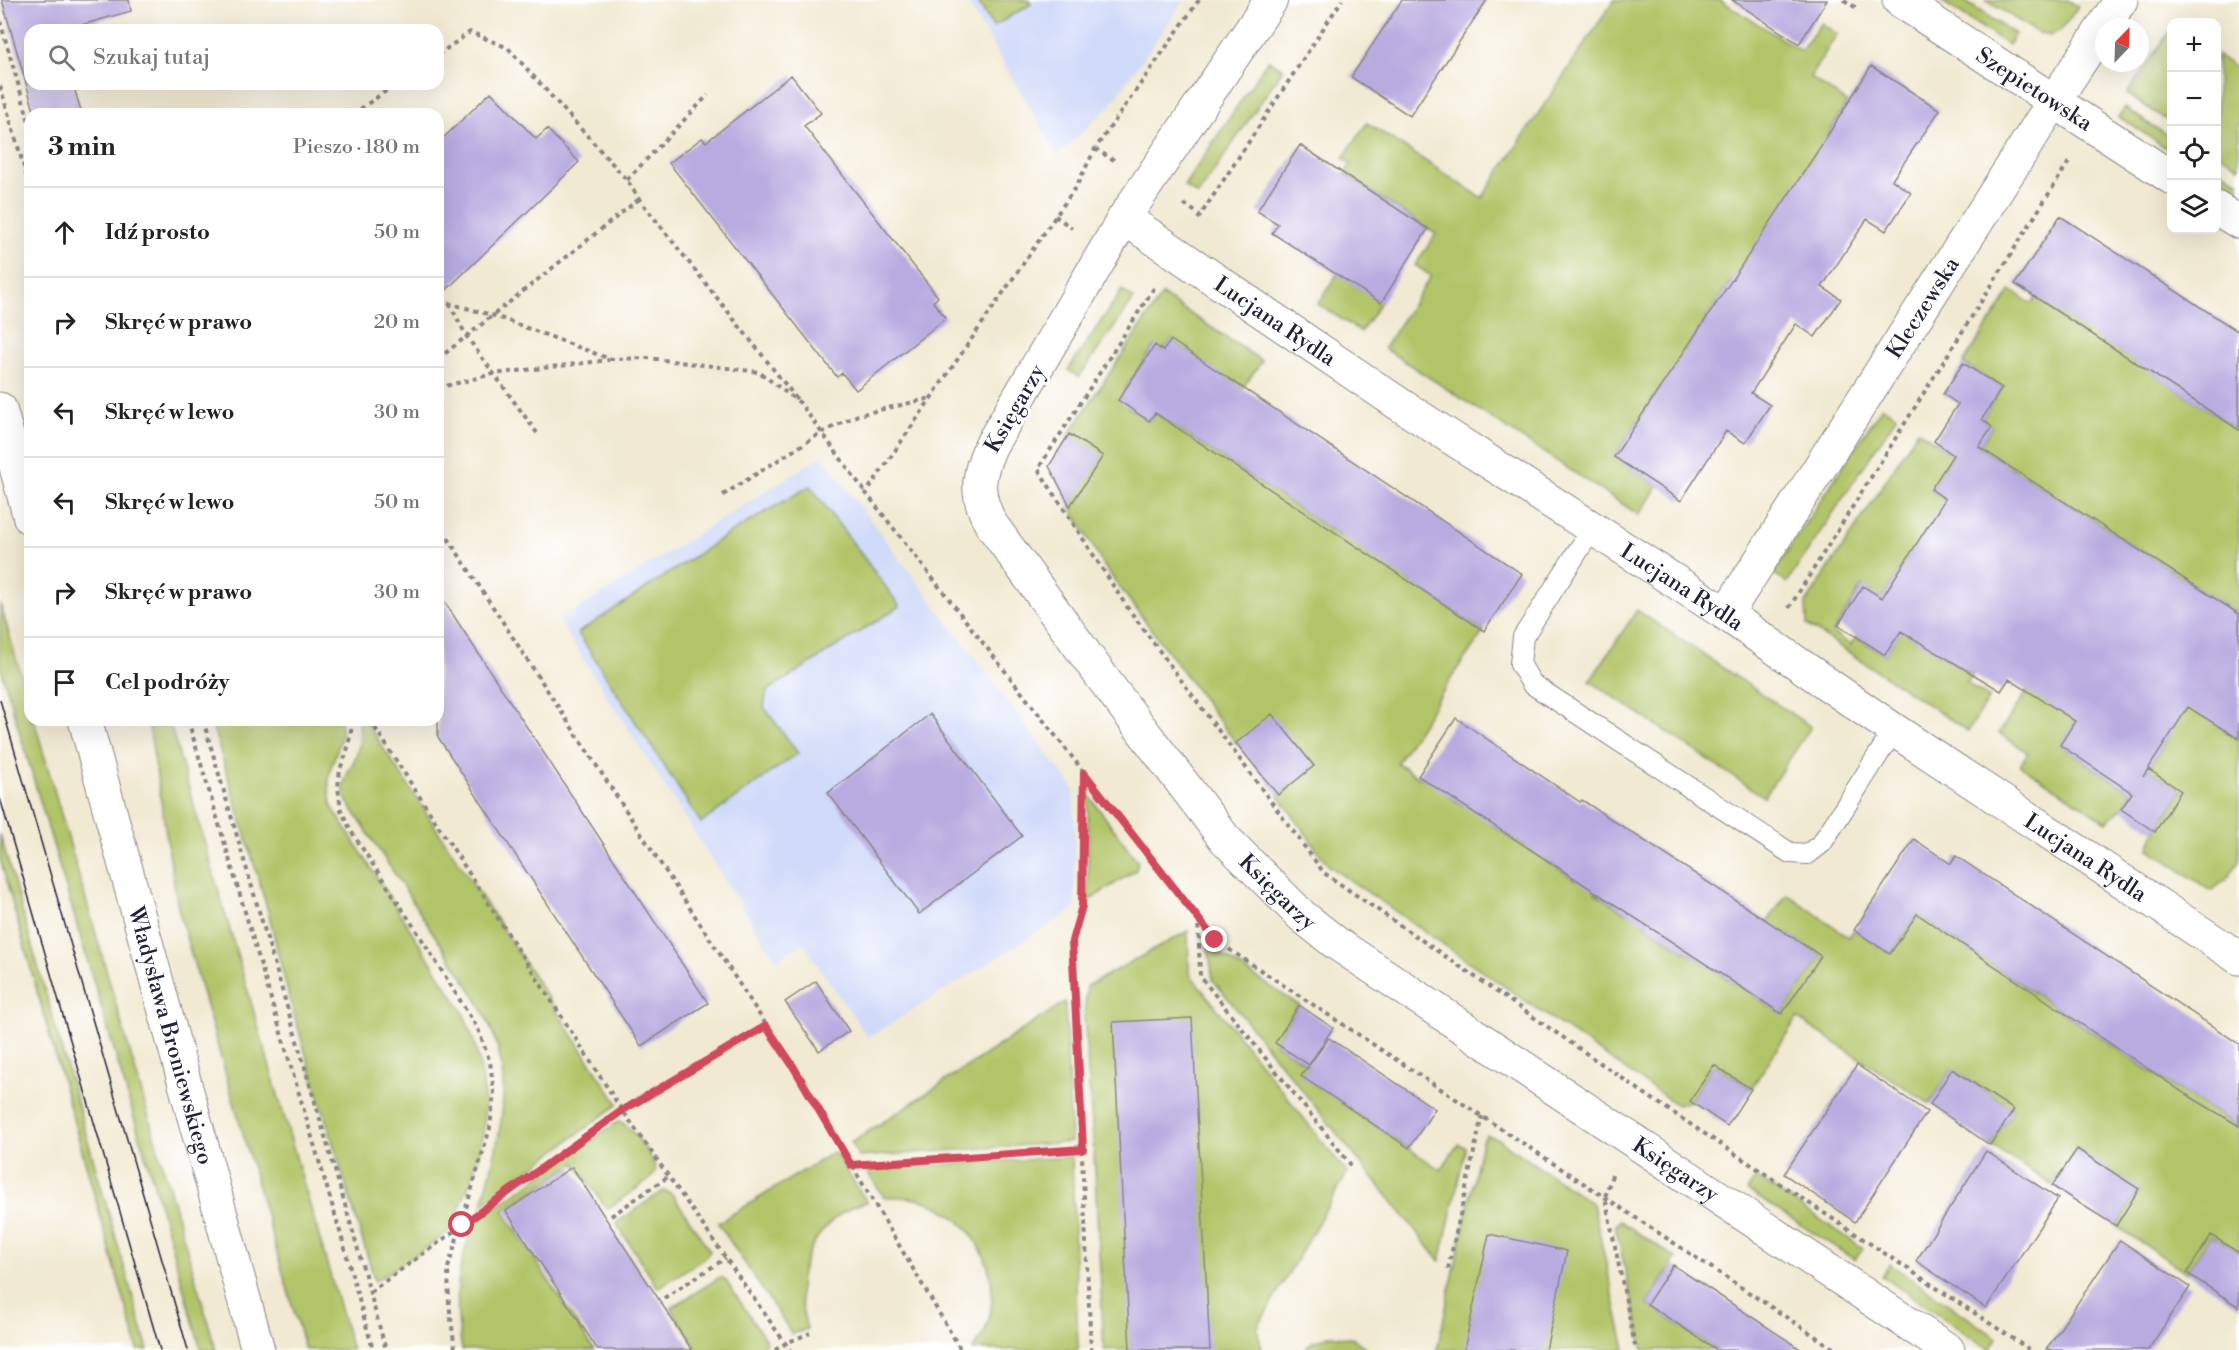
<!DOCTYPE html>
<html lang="pl">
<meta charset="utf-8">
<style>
:root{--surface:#fff;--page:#f6f6f6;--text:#222;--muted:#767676;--line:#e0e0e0}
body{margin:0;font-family:"Libre Bodoni",serif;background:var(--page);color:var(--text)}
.controls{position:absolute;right:18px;top:18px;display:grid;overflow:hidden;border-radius:12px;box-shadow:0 6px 24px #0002}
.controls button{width:54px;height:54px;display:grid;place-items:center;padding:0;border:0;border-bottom:2px solid var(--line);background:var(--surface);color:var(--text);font:30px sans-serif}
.compass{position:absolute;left:2095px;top:18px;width:54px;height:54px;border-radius:50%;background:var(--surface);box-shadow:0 6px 24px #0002;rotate:23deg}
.stop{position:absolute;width:18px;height:18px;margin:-14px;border:4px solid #d1495b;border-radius:50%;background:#fff}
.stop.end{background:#d1495b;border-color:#fff;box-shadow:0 2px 6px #0008}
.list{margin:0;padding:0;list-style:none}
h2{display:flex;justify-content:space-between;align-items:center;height:78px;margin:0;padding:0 24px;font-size:26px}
h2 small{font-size:20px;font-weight:400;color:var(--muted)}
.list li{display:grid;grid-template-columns:39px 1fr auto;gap:18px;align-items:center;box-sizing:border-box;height:90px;padding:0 24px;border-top:2px solid var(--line)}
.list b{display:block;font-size:22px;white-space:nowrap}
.list em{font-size:20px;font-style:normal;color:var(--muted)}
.icon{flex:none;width:33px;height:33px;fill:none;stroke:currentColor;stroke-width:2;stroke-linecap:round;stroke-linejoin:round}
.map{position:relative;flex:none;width:2239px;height:1350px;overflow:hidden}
.search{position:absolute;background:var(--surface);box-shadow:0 6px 24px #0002;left:24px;top:24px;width:420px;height:66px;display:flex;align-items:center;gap:15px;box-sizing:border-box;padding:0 21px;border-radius:18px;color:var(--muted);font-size:22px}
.panel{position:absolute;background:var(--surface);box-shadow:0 6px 24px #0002;left:24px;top:108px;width:420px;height:618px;border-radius:18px}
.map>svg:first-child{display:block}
.built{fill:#d0daf9}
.green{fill:#b2c468;stroke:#6a7352;stroke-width:1.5}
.building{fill:#b8abe0}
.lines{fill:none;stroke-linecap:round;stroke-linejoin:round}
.lane-casing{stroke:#8a8686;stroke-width:22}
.street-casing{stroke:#8a8686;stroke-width:35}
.secondary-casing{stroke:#8a8686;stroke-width:35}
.path{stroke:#8a8686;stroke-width:4;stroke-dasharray:4.5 4.5;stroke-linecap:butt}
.lane{stroke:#fff;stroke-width:20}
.street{stroke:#fff;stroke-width:33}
.secondary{stroke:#fff;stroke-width:33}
.tram{stroke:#22223b;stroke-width:1.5}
.route{stroke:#d1495b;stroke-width:8}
.labels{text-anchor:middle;stroke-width:6;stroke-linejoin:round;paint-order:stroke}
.street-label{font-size:22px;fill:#22223b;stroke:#fff}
</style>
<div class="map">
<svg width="2239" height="1350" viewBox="0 0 2239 1350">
<rect width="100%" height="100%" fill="#fff"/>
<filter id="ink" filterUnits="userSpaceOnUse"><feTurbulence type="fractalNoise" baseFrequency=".0167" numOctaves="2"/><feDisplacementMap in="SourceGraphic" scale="12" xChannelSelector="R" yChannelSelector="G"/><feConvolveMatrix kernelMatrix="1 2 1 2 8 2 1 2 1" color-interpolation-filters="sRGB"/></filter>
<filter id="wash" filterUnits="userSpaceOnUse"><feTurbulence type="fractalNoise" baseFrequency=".008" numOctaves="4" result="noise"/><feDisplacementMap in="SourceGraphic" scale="24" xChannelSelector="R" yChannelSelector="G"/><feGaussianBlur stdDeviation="1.35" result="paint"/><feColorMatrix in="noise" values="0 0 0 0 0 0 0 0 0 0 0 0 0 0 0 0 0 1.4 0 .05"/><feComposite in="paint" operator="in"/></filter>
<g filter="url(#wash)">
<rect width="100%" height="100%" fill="#f1e9d1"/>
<path class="built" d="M966,0H1184L1110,106L1058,155Z
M822,456L1074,789L1075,909L868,1038L803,943L776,960L559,621Z"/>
<path class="green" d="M977,0H1028L1031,4L993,27Z
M1614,0H1720L1801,51L1821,23L1837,34L1810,77L1847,102L1826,138L1772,307L1731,280L1685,351L1702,413L1661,386L1614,457L1658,486L1639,515L1384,348L1431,276L1415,265L1436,234L1345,174L1351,164L1343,158L1367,123L1482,198Z
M1940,0H1963L2015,34L2008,45Z
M1986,0H2068L2078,7L2061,30L2050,36L2038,33Z
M2171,29V123L2127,94Z
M2217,55L2239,70V167L2217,152Z
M1268,60L1283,69L1198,195L1184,186Z
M2125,108L2171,138V151L2119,117Z
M2217,167L2239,182V195L2217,181Z
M1337,274L1381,302L1361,332L1318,304Z
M1122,290L1134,299L1079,377L1068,370Z
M2011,290L2032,304L2036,296L2239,430V614L1979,447L1992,427L1982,419L2002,388L1963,363Z
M1162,295L1262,361L1239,393L1226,378L1171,340L1163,351L1154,346L1123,392L1133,399L1128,407L1149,421L1155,413L1340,536L1344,531L1412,583L1484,631L1452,677L1397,763L1420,778L1426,771C1447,799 1461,807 1495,818L1492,825L1522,845L1548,851L1544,859L1574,879L1599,885L1595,893L1626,913L1631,906L1646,926L1782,1014L1821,956L1787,934L1766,924L1787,894L1849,937L1854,930L1890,954L1917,914L2165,1081L2239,1127V1253L2211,1235L2187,1273L2116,1226L2139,1190L2077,1149L2052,1185L1990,1145L2014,1110L1952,1069L1930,1104L1797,1018L1751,1089L1714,1065L1690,1101L1677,1105L1328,865L1278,795L1314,766L1236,743L1104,566L1070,506L1069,434Z
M1882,407L1897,416L1787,583L1773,573Z
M1918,430L1953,455L1931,490L2239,704L2223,729L2239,739V862L2227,879L2211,891L2149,849L2155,832L2181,792L2148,769L2171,734L2098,686L2060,745L2132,793L2121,809L2107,822L2020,765L2028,753L1999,733L2058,644L1909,556L1882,598L1862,586L1833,633L1851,645L1856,637L1885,655L1901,630L1973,674L1967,683L1989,698L1968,731L1807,625L1806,603L1870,506Z
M810,486L900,606L767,691L764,707L798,753L701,823L578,633L725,536Z
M0,603L30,706V720H34L216,1350H201L155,1188L0,666Z
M1637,610L1811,727L1764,797L1590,681Z
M148,720H169L352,1350H305L178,908Z
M211,720H339C347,741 330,758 329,779C328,788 330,798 332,807L463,1012C490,1077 493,1130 465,1195C460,1206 457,1219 451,1229C444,1238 388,1272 375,1281L289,998L268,911Z
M359,720H365L618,1104L482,1205C494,1158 509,1110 501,1062C492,1013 458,970 431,930C403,887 375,843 346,800C339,780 350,772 357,754C360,743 360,731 359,720Z
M1088,794L1138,862L1136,870L1088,901Z
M0,834L148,1350H138L0,859Z
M1188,931L1189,973L1347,1173L1257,1328L1262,1350H1104L1094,1153L1084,1016L1087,986Z
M1208,946L1299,1005L1275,1043L1309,1066L1302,1076L1441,1170L1458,1144L1466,1147L1440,1261L1213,980Z
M1065,1002L1071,1142L859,1157L851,1143Z
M619,1121C632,1127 655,1158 656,1172L649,1180L607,1209L575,1163L503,1211L594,1350H462C454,1300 455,1270 475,1222Z
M1487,1135L1496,1138L1593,1204L1625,1350H1437L1482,1141Z
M834,1152L867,1202C833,1210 806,1244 801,1278C798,1296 803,1312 807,1329L792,1334L718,1223Z
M1072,1157L1078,1350H973C976,1343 982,1337 985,1330C1005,1282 981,1226 934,1205C919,1197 901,1197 884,1197L865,1169Z
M1756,1177L1863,1248L1855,1260L1747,1190Z
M663,1191L669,1192L673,1195L710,1251L705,1258L658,1288L616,1223Z
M1620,1221L1676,1258L1647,1304L1717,1350H1643L1615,1225Z
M1890,1264L1997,1338L1990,1350L1882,1276Z
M720,1277L725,1279L765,1339L766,1342L760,1350H698L671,1308Z
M1332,1335L1354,1339L1368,1350H1305L1312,1342Z"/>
<g id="blocks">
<path class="building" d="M2,0H129L131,11L64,30H30V84H73L82,114H35Z
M1402,0H1487L1410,116L1351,77Z
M1732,0H1827L1799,44Z
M1871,66L1940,110L1892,180L1911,193L1886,231L1867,219L1822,287L1841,299L1815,337L1796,324L1751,393L1770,405L1745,443L1726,431L1681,501L1614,457L1821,146Z
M791,75L821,113L804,126L938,297L933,302L946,318L856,390L842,373L837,377L669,163L702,138L706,142Z
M491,92L536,139L547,129L579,162L438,298V143Z
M1300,145L1428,229L1381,303L1272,233L1278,224L1257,211Z
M2060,216L2239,332V430L2015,284Z
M1171,340L1522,574L1484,631L1155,413L1149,421L1118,400L1155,345L1163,351Z
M1963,363L2002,388L1982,419L1992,427L1979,447L2239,614V739L2188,707L2143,777L2148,769L2181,791L2155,832L2121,809L2132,793L2060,745L2075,721L2009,679L2001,691L1901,631L1885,655L1838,625L1863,586L1882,598L1945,499L1931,489L1953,455L1934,441L1958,404L1943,394Z
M1069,434L1103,456L1070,506L1049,466Z
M438,592L708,1003L641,1046L438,737Z
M930,714L1022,836L919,914L828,793Z
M1272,714L1314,766L1278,795L1236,743Z
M1456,718L1580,802L1582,800L1821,956L1782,1014L1418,776Z
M1914,839L1951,864L1956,856L2239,1044V1126L2184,1093L1917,914L1890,954L1854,930Z
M816,981L849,1031L819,1051L785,1002Z
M1299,1005L1333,1028L1309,1065L1275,1043Z
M1192,1018L1210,1350H1130L1113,1022Z
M1329,1038L1435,1109L1409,1148L1301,1076Z
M1714,1065L1751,1089L1727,1126L1690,1101Z
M1857,1065L1927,1112L1855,1222L1784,1174Z
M1952,1069L2014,1110L1990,1145L1930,1104Z
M2077,1149L2139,1189L2116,1226L2052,1186Z
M1986,1151L2058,1199L1986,1308L1916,1261Z
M572,1167L692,1350H598L506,1211Z
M1489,1234L1567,1251L1546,1350H1464Z
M2211,1235L2239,1253V1307L2187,1273Z
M2120,1240L2190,1287L2148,1350H2046Z
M1673,1265L1802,1350H1717L1647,1304Z"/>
</g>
</g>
<g filter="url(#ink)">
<use href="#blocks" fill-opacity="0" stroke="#8a8686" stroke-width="1.5"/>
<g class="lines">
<g class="lane-casing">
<path id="lane" d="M1592,529L1523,637L1520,664L1532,684L1790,853L1808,854L1822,843L1894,730"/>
</g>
<g class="street-casing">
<g id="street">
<path id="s1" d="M1271,0L1124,218L990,447C977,477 975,494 991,524L1104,680L1225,839L1302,916L1336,943L1948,1350"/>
<path id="s2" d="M1899,0L2172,178"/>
<path d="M2216,208L2239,222"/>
<path id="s3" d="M1124,218L1402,406L1726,614L1894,730L2239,958"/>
<path id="s4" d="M1726,614L2054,101L2121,0"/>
</g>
</g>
<g class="secondary-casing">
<g id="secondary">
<path d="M0,409L30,518"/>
<path id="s5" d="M85,720L258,1350"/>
</g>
</g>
<path class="path" d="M1199,0L1095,149L1077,185L866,493L1215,940L1836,1350
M1844,0L1858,9
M0,21L30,125
M438,55L470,32L508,48L627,180L639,199L800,403
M0,86L30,187
M353,114L396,84
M1095,149L1114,160
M627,180L708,95
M1184,204L1200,215
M1055,216L1072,228
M1198,219L1342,0
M1154,288L1038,469L1127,607L1324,873L1654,1100L2030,1350
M448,303L495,316L610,359L648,358L759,372L800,403L866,493
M449,303L467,337L537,433
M438,359L639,199
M438,388L493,374L609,360
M723,495L821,433L858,415L931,398
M438,523L793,1066L961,1350
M1789,608L2070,160
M188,720L341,1235L373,1350
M203,720L353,1232L386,1350
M353,720L347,752L340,769L338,787L341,810L351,831L418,933L478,1029L490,1062L494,1092L490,1128L448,1268L449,1303L455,1350
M370,720L618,1104L790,1350
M1084,773L1082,906L1072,941L1091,1350
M1198,917L1200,976L1351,1165
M851,1165L1083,1149
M1612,1175L1605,1197L1636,1350
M611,1216L669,1176
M1448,1269L1482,1116
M370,1292L623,1110L766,1026
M664,1298L726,1258
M775,1350L786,1343L810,1333"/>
<use href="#lane" class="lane"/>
<use href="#street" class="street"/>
<use href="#secondary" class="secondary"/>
<path class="tram" d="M0,700L188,1350
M0,798L160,1350"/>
</g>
</g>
<g class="lines" filter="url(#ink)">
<path class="route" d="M462,1225L623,1110L766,1026L793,1066L851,1165L1083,1149L1072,941L1082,906L1084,773L1215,940"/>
</g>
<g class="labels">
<g class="street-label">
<text dy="8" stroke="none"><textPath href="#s2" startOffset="162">Szepietowska</textPath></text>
<text dy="8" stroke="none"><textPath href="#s4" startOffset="364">Kleczewska</textPath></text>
<text dy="8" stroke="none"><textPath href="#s3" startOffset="183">Lucjana Rydla</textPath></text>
<text transform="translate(1014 408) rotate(-60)" y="8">Księgarzy</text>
<text dy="8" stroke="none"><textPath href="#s3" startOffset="669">Lucjana Rydla</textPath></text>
<text dy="8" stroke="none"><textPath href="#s3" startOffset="1155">Lucjana Rydla</textPath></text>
<text dy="8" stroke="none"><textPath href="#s1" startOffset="1076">Księgarzy</textPath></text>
<text dy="8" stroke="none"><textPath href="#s5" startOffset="327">Władysława Broniewskiego</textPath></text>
<text dy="8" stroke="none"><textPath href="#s1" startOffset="1562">Księgarzy</textPath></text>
</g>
</g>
</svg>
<div class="controls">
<button>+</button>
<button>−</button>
<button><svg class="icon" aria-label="locate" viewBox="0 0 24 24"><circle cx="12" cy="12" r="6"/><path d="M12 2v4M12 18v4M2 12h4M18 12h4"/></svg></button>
<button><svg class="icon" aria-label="layers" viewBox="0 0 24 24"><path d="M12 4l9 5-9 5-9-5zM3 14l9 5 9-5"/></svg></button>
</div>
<svg class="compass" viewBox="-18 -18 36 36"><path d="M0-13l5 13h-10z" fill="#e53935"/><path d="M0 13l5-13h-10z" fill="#767676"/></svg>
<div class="stop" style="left:462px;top:1225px"></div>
<div class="stop end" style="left:1215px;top:940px"></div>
<div class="search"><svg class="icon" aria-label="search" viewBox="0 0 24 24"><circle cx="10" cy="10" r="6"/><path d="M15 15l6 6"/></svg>Szukaj tutaj</div>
<section class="panel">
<h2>3 min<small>Pieszo · 180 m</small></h2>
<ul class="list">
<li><svg class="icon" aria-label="ahead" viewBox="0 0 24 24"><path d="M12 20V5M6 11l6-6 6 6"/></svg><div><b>Idź prosto</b></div><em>50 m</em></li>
<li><svg class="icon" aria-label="right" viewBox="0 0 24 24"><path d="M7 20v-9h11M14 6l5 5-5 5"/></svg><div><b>Skręć w prawo</b></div><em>20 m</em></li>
<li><svg class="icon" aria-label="left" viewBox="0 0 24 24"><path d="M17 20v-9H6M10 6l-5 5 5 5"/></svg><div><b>Skręć w lewo</b></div><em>30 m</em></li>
<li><svg class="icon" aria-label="left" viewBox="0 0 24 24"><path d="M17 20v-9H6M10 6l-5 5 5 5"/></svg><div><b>Skręć w lewo</b></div><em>50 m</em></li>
<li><svg class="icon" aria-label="right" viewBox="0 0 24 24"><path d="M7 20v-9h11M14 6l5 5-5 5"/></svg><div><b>Skręć w prawo</b></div><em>30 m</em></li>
<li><svg class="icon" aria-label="arrive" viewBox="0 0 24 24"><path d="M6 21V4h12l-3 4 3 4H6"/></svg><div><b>Cel podróży</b></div></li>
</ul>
</section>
</div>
